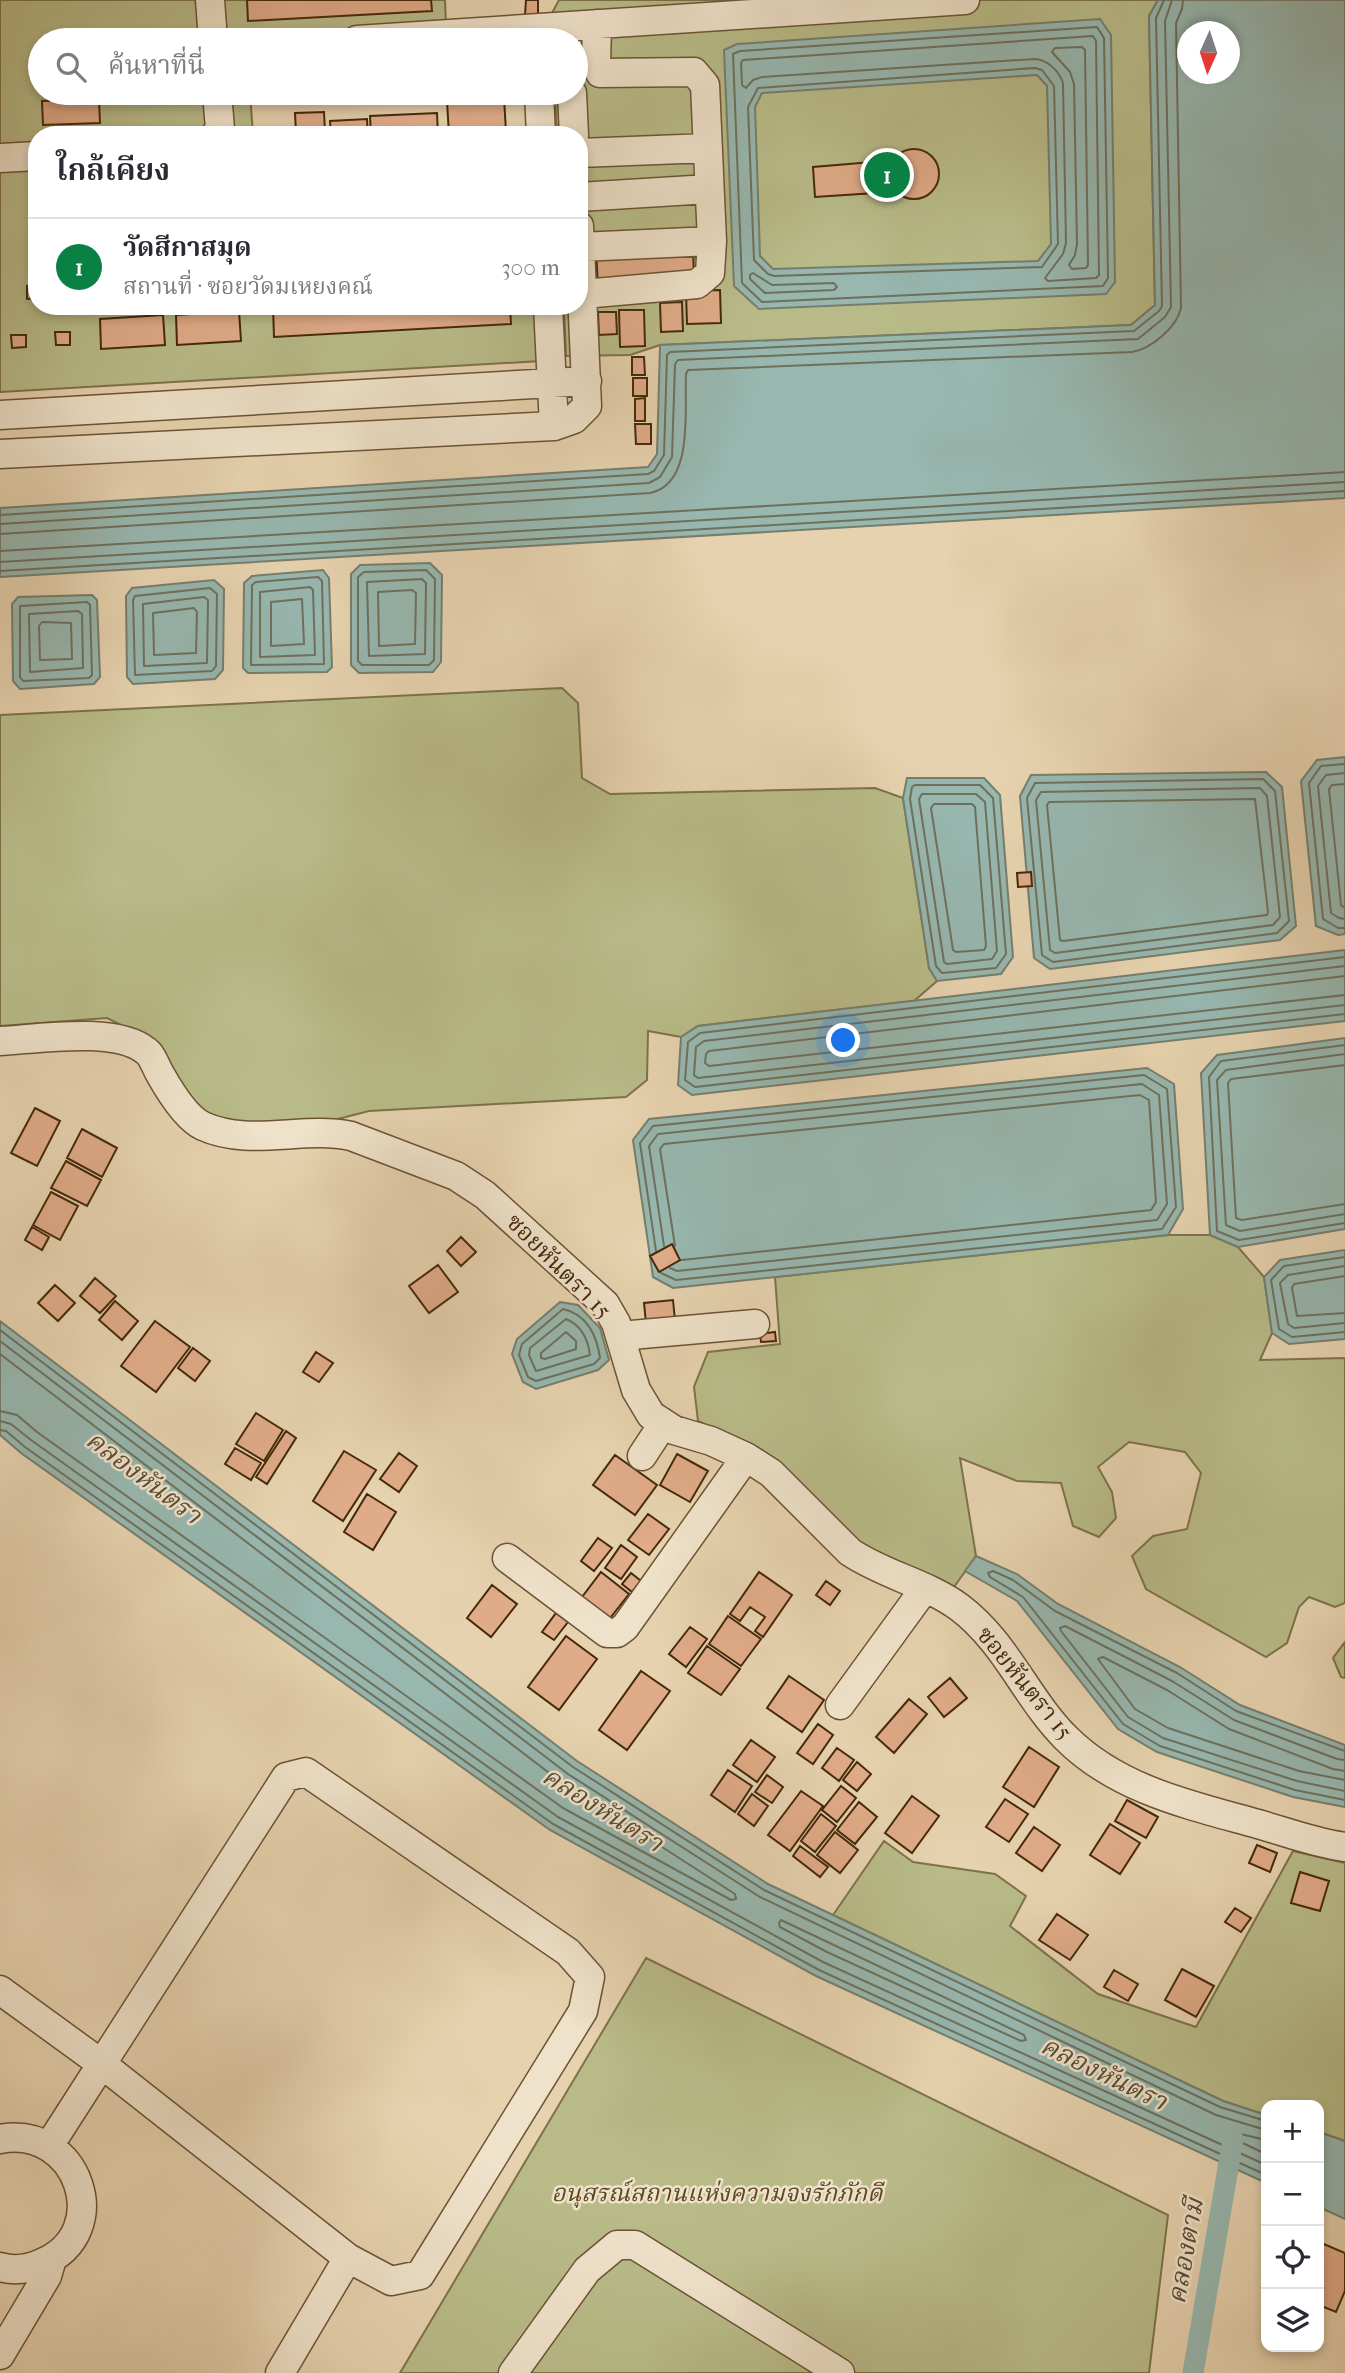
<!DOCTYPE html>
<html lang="th">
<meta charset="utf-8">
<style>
:root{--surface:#fff;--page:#f7f7f7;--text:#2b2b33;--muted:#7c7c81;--line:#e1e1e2;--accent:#0b8043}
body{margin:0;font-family:"IM FELL French Canon","Noto Serif Thai",serif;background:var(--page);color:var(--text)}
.controls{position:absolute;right:21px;bottom:21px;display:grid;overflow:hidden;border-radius:14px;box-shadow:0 4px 10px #0003}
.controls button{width:63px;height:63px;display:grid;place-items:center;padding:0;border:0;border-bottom:2px solid var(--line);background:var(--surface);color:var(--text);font:35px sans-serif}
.compass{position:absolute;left:1177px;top:21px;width:63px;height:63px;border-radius:50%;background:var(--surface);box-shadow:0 4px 10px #0003;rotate:183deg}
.you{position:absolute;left:844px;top:1041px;width:24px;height:24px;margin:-18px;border:5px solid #fff;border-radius:50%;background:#1a73e8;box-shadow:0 0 0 10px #1a73e833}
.badge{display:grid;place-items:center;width:46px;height:46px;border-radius:50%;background:var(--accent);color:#fff;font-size:23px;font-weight:700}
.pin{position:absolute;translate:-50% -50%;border:4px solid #fff;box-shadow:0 2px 7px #0006}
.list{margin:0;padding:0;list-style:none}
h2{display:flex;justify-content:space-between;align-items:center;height:91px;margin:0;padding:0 28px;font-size:30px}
h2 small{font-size:23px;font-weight:400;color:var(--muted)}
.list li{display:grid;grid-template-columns:46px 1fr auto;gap:21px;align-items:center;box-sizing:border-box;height:98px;padding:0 28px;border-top:2px solid var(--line)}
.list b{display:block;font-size:26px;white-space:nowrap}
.list p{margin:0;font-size:23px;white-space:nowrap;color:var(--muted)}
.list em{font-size:23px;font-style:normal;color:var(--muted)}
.icon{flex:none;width:38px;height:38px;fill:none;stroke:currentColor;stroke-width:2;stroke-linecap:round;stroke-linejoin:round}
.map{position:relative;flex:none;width:1345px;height:2373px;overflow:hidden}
.search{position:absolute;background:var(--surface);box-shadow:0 4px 10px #0003;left:28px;top:28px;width:560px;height:77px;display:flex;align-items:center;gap:18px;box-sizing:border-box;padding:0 24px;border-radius:38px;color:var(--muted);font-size:26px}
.panel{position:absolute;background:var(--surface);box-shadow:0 4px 10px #0003;left:28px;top:126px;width:560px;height:189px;border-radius:28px}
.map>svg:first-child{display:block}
.green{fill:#b8bb88;stroke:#7e724a;stroke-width:2}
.water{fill:#97b7af;stroke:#767e6d;stroke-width:2;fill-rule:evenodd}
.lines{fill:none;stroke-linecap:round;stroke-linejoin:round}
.shore{stroke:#6e705d;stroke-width:2}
.canal{stroke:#97b7af;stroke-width:21}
.building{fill:#e0ab88;stroke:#45290b;stroke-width:2}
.minor-casing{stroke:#6d5334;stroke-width:31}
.minor{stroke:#efe2ca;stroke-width:28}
.labels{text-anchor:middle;stroke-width:5;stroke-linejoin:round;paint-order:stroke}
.street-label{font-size:24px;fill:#45290b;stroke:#efe2ca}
.park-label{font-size:24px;font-style:italic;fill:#5c4624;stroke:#efe2ca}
.water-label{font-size:26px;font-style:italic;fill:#5a4c34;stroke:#efe2ca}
</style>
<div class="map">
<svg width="1345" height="2373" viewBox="0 0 1345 2373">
<rect width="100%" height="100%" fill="#e6d2ae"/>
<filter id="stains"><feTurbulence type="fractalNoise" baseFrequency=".00286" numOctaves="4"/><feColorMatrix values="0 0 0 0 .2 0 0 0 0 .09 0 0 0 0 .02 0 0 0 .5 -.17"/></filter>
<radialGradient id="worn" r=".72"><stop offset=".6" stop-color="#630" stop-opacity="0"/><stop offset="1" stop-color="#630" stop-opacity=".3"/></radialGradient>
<path class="green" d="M0,0H200L203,40H40V93H207L210,125L203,135H37V146L0,148Z
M219,0H445L446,26L222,40Z
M559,0H1158L1149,16L1155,305L1131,325L660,345L630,355L566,356L564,306H579V135H557L555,93H576V40H553L552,13Z
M226,93H250L253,135H229Z
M37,163V306H539L541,361L0,392V165Z
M562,688L578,703L582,778L610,794L875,788L903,798L929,968L937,981L914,1001L698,1026L681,1037L648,1031L647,1080L626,1097L369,1111L338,1119L249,1127L215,1122L193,1106L158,1043L107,1018L0,1026V715Z
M1168,1235H1210L1238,1247L1264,1277L1272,1333L1260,1360L1345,1358V1603L1335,1607L1309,1597L1299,1607L1287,1643L1266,1657L1146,1589L1132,1556L1153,1536L1187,1529L1201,1473L1185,1452L1129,1442L1098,1467L1112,1492L1116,1518L1099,1537L1073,1526L1061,1483L1017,1481L960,1458L976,1556L954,1587L858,1544L740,1441L698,1421L694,1387L708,1352L780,1344L775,1277Z
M1345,1642V1678L1341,1677L1333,1658Z
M884,1841L913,1862L995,1874L1026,1896L1010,1926L1098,1994L1196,2027L1293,1851L1345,1863V2141L1319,2132V2105H1266V2115L1223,2101L833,1915Z
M646,1958L1168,2215L1149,2373H400Z"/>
<path class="water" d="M1158,0H1345V498L0,577V508L648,467L657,454L660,345L1131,325L1155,305L1149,16ZM1188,32H1230V74H1188Z
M1100,19L1111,35L1115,282L1106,294L759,309L734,286L724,50L737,44ZM1037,75L1047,86L1051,244L1038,261L773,269L760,256L755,107L762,93Z
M430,563L442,575L441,662L433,672L359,673L351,665V574L360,565Z
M323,570L329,578L332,667L327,672L248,673L243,668L244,583L252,576Z
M214,580L224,589L223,670L215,679L133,684L127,677L126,596L132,588Z
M92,595L97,600L100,677L94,684L20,689L13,681L12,604L18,597Z
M1345,757V934L1338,935L1316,926L1301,781L1317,760Z
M1266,772L1282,787L1296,926L1280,940L1050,969L1034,958L1020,796L1031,775Z
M907,778H984L1000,795L1013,957L1001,974L937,981L929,968L903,798Z
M1345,950V1021L692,1095L678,1085L681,1037L698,1026Z
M1345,1038V1229L1238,1247L1210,1235L1201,1073L1217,1055Z
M1147,1068L1174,1084L1183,1209L1168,1235L673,1288L653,1277L633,1140L649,1119Z
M1345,1250V1339L1289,1344L1272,1333L1264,1277L1280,1260Z
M560,1302L578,1305L600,1328L609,1360L598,1370L536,1389L523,1382L512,1354L517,1339Z
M0,1321L577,1761L768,1884L1223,2101L1266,2115V2183L816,1976L550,1830L21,1453L0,1435Z
M976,1556L1017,1574L1058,1604L1180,1667L1240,1705L1345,1745V1807L1293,1797L1157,1752L1118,1729L1017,1601L965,1571Z
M1319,2132L1345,2141V2219L1319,2207Z"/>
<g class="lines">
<path class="shore" d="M1097,27L1104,38L1108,278L1103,286L762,302L742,283L733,54L740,51Z
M1093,36L1096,41L1099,275L1096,278L1048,281L1045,278L1063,254L1066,243L1063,83C1059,71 1048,60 1035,59L762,77L753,80L746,88L742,85L741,63L743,60Z
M1082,47L1085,50L1088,265L1086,268L1072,269L1069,265L1075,255L1077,244L1074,84L1070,72L1052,52L1055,48Z
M1035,68L1042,70L1054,86L1058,244L1042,267L774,276L768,274L754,260L748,107L758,88Z
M753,273L772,285L834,283L837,287L834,290L765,293L750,279V275Z
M0,515L648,474L654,471L664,455L667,355L670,352L1134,331L1159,311L1162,306L1156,18L1164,0
M0,524L649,483L660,477L672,457L675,364L678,360L1138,339L1165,317L1171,307L1165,21L1172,0
M0,534L650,493C695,484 684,408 686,374L688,370L1132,352C1151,349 1177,327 1181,308L1176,23L1182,9L1183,0
M0,551L1345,472
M0,562L1345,482
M426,570L435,579L434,660L429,665H362L358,661V577L364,572Z
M0,571L1345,491
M318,577L322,581L324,664L251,665L252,585L256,582Z
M422,579L426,583L425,654L369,656L367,582Z
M310,587L313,590L315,655L260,657V592Z
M210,588L217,594L216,666L212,671L135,675L133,600L135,596Z
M412,590L416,593L415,644L379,646L378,592Z
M204,597L208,600L207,663L144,666L143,604Z
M302,599L304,644L271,646V602Z
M87,602L90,605L92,675L89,678L23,681L20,677V606Z
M194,608L197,612L196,653L154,655L153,613Z
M78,611L82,614L83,668L30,672L29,614Z
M42,622L71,623L72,659L40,660L39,626Z
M1345,764L1321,766L1309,783L1323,919L1338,928H1345
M1345,773L1326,775L1318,786L1331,913L1339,918L1345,919
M1263,779L1275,791L1289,921L1277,933L1053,962L1042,955L1027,798L1035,783Z
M1345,784L1332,785L1329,789L1341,905L1345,908
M915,785H980L993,798L1006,954L996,968L942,973L936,966L910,799L912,787Z
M1260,788L1267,796L1280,917L1273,925L1055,953L1050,950L1036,800L1041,792Z
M922,794H976L985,802L997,951L992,959L947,964L944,962L919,799Z
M1255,799L1268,912L1267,915L1063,941L1060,940L1047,805L1049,802Z
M934,804H972L975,807L986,946L984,950L956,952L953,950L931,808Z
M1345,957L700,1033L688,1042L685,1080L695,1087L1345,1014
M1345,966L704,1041L696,1047L694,1075L698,1078L1345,1005
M1345,976L709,1051L706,1054L705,1063L709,1066L1345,995
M1345,1045L1221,1061L1209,1077L1217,1231L1239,1240L1345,1223
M1345,1054L1226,1070L1217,1080L1226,1225L1240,1231L1345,1214
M1345,1065L1231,1079L1228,1083L1236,1218L1242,1220L1345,1204
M664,1246L649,1146L658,1134L1142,1084L1159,1095L1167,1204L1157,1220L677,1271L670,1268
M675,1246L660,1149L664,1144L1140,1095L1149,1100L1156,1202L1151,1210L682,1260
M656,1251L640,1143L653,1126L1144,1075L1167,1089L1176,1207L1162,1229L676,1280L661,1273
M1345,1257L1284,1266L1271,1280L1279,1329L1292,1337L1345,1332
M1345,1266L1288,1275L1280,1283L1288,1324L1294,1328L1345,1323
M1345,1276L1294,1284L1292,1288L1297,1316L1345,1313
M563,1309C587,1314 597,1336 600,1358L594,1364L536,1381L528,1377L519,1355L522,1344Z
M566,1319C581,1325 588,1340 590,1355L536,1371L529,1355L530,1348Z
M0,1330L573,1767L764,1890L1220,2107L1266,2121
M566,1332L576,1341V1349L545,1359L541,1358V1353Z
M0,1341L568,1774L760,1897L1216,2115L1266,2130
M0,1354L561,1782L735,1894L736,1899L731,1900L563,1808L37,1432L17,1415L0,1411
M0,1421L11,1424L31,1440L558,1817L823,1962L1266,2165
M0,1430L6,1431L25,1447L553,1824L819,1970L1266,2175
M1345,1751L1236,1711L1177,1673L1055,1611L1013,1580L993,1571L988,1573L990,1577L1023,1597L1123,1724L1160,1746L1295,1790L1345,1800
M1345,1760L1337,1759L1234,1720L1172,1681L1065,1626L1060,1628L1061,1631L1128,1717L1163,1738L1297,1781L1345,1791
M1345,1771L1333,1769L1229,1729L1167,1690L1103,1657L1098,1659L1135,1709L1168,1728L1299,1771L1345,1780
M781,1920L1024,2035L1026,2040L1021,2041L827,1952L780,1927L779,1923Z
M1266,2140L1236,2133L1233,2136L1234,2139L1266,2154"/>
<path class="canal" d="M1193,2373L1233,2139"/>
</g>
<path class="building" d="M247,0H431L432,11L248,21Z
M526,0H538V15H525Z
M256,93H366L257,99Z
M504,98L506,131L449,135L447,101Z
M99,99L100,123L43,125L42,101Z
M324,112L325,132L296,133L295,113Z
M437,113L438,135H371L370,116Z
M367,119L368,135H331L330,121Z
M889 174a25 25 0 1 1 50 0a25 25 0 1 1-50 0Z
M872,162L875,193L815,197L813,167Z
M693,244L694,283L598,287L596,248Z
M37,285V298L27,299V286Z
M720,290L721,323L687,324L686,291Z
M682,302L683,331L661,332L660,303Z
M273,306H510L511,324L274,337Z
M619,310H644L645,346L620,347Z
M239,311L241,341L177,345L176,315Z
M598,312H616L617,334L599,335Z
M163,315L165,345L101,349L100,319Z
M55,332H70V345H56Z
M11,335H26V347L12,348Z
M632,357H644L645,375H632Z
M633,378H647V396H633Z
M645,398V421H635V399Z
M635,424H651V444H636Z
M1031,872L1032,886L1018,887L1017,873Z
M35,1108L60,1121L37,1166L11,1153Z
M82,1129L117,1148L102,1177L67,1158Z
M66,1161L101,1180L87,1206L51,1188Z
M51,1192L78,1206L60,1240L33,1225Z
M32,1227L49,1237L42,1250L25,1240Z
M461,1237L476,1252L461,1266L447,1251Z
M672,1244L680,1260L659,1272L650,1256Z
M438,1265L458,1292L429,1313L409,1286Z
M95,1278L116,1296L100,1313L80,1296Z
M55,1285L75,1303L58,1321L38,1303Z
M673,1300L675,1320L646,1323L644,1303Z
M115,1301L138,1321L122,1340L99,1320Z
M155,1321L190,1347L156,1392L121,1366Z
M775,1332L776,1341L761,1342L760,1334Z
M193,1348L210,1361L195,1381L178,1368Z
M316,1352L333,1363L319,1382L303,1372Z
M256,1413L283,1430L264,1461L236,1444Z
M286,1431L296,1438L267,1484L256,1477Z
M235,1448L261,1463L251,1480L225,1464Z
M344,1451L376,1470L343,1521L313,1501Z
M399,1453L417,1466L399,1492L380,1479Z
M677,1454L708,1471L690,1502L660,1485Z
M615,1455L657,1485L635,1515L593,1485Z
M367,1494L396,1512L373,1550L344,1532Z
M648,1514L669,1529L649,1555L628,1540Z
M598,1538L612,1548L594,1571L581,1561Z
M621,1545L637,1557L621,1579L605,1568Z
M601,1572L629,1594L607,1622L579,1601Z
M759,1572L792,1595L763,1637L755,1631L765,1617L750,1607L740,1621L730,1614Z
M631,1573L641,1581L632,1592L622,1584Z
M826,1581L840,1591L830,1605L816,1595Z
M492,1585L517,1604L491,1637L467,1618Z
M556,1613L568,1622L554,1640L542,1632Z
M728,1616L761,1639L741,1666L709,1644Z
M690,1627L707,1639L686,1667L669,1654Z
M566,1636L597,1659L559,1710L528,1687Z
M707,1646L740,1669L721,1695L688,1673Z
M641,1671L670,1691L627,1750L599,1730Z
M789,1676L824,1700L802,1732L767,1708Z
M950,1678L967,1698L944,1717L928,1697Z
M909,1699L927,1714L894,1753L876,1737Z
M818,1724L833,1735L813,1764L797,1753Z
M751,1740L775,1757L757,1782L733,1765Z
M1029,1747L1059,1767L1034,1807L1003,1787Z
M837,1748L854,1760L839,1781L822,1768Z
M857,1762L871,1774L857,1791L843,1780Z
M728,1770L752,1786L735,1812L711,1795Z
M767,1775L783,1787L772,1803L755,1792Z
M841,1786L856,1798L837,1822L822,1810Z
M801,1791L823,1806L790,1851L768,1835Z
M752,1794L768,1806L754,1826L738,1814Z
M912,1796L939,1816L912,1853L885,1833Z
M1005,1799L1028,1814L1009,1842L986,1827Z
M1127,1800L1158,1817L1146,1838L1115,1821Z
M859,1802L877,1817L855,1844L837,1830Z
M821,1814L836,1826L815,1852L801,1841Z
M1110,1824L1140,1843L1120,1874L1090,1855Z
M1034,1827L1060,1845L1042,1871L1016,1853Z
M835,1832L858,1850L840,1873L817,1855Z
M1257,1845L1277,1853L1270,1872L1249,1863Z
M800,1846L828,1867L820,1877L793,1856Z
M1300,1872L1329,1881L1320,1911L1291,1903Z
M1235,1908L1251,1918L1241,1932L1225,1922Z
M1057,1914L1088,1935L1070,1960L1039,1940Z
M1182,1969L1214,1986L1196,2017L1165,2000Z
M1114,1970L1138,1984L1128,2001L1104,1987Z
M1319,2242L1345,2253V2291L1336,2312L1319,2305Z"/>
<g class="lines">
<g class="minor-casing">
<path id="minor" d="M210,0L213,40
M357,40L965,0
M539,93L541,135
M572,93L574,135
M215,135L220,129L217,93
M579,153L708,148
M0,158L37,156
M579,197L709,189
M580,247L712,241
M583,294L697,284L710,273L712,241L705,85L694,72L600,73L596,65L597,24
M548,306L554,426
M0,415L587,381
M0,454L554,426L574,419L587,406L579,226
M0,1041C38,1039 116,1026 146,1051C152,1055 156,1067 160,1074C169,1090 186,1118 203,1126C249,1147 303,1126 351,1136L456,1176L485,1195L605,1304L616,1323L636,1390L651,1415L674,1430L711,1441L746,1457L771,1473L850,1552C884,1575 926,1583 959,1607C1006,1642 1026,1698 1066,1738C1118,1790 1190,1805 1258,1824C1286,1832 1315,1843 1345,1847
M620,1336L755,1324
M642,1456L663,1424
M507,1558L607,1633H617L625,1627L746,1457
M840,1705L925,1588
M0,1990L103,2065L348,2258L391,2281L420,2275L583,2011L590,1977L568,1952L306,1772L286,1777L49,2146
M0,2139C78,2124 116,2232 42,2263C29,2269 14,2271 0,2267
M0,2355L47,2276L52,2259
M280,2373L348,2258
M513,2373L587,2270L617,2245H635L840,2373"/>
</g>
<use href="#minor" class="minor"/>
</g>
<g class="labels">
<g class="street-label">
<text transform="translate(559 1266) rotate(45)" y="8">ซอยหันตรา 15</text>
<text transform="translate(1025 1683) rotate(51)" y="8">ซอยหันตรา 15</text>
</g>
<g class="park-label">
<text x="717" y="2201">อนุสรณ์สถานแห่งความจงรักภักดี</text>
</g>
<g class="water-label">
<text transform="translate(144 1477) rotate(37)" y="9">คลองหันตรา</text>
<text transform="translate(603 1809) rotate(32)" y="9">คลองหันตรา</text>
<text transform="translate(1104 2073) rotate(26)" y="9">คลองหันตรา</text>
<text transform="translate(1185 2251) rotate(-80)" y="9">คลองตามี</text>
</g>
</g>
<rect width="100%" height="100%" filter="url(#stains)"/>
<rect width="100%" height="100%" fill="url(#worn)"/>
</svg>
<div class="controls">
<button>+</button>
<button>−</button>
<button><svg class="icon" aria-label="locate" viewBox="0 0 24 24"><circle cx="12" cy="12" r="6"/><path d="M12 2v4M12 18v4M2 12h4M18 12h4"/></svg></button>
<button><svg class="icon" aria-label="layers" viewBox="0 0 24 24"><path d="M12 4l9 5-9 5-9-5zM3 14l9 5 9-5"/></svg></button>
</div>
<svg class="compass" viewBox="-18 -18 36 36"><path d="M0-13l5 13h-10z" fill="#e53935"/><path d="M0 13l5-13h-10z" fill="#7c7c81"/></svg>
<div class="you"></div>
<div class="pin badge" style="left:887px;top:175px">1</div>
<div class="search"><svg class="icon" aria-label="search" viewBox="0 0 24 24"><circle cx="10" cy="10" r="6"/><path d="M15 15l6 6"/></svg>ค้นหาที่นี่</div>
<section class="panel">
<h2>ใกล้เคียง<small></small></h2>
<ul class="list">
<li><span class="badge">1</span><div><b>วัดสีกาสมุด</b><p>สถานที่ · ซอยวัดมเหยงคณ์</p></div><em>300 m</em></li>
</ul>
</section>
</div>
